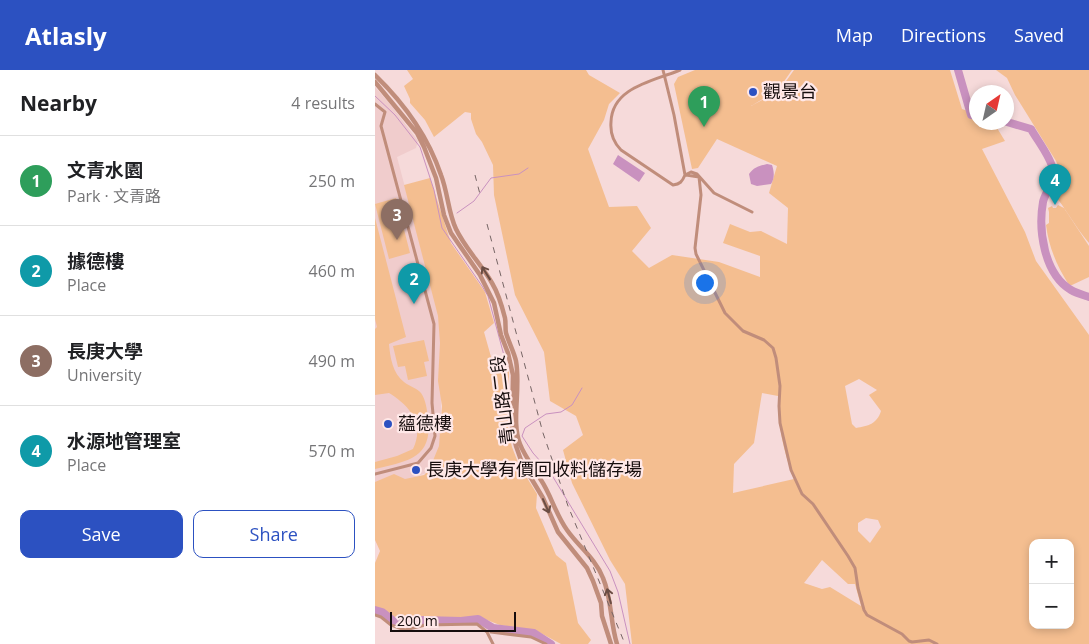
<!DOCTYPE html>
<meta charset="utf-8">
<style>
:root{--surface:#fff;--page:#f6f6f6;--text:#202124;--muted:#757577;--line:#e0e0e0;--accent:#2c51c1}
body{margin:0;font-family:"Open Sans","Noto Sans TC",sans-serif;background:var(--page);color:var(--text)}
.controls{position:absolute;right:15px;bottom:15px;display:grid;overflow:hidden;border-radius:10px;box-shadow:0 2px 8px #0003}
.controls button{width:45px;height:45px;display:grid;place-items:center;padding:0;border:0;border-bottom:1px solid var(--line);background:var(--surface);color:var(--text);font:25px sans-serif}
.compass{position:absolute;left:594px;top:15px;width:45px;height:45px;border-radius:50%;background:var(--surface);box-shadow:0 2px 8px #0003;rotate:34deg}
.scale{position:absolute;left:15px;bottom:12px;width:126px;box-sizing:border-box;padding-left:5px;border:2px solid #160d0d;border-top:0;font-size:14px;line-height:18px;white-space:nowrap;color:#160d0d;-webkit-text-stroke:4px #ffe8e8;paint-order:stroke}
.you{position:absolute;left:329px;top:212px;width:18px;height:18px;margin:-12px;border:4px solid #fff;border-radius:50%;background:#1a73e8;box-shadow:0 0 0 8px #1a73e833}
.badge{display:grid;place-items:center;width:32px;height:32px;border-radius:50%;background:var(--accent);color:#fff;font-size:16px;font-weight:700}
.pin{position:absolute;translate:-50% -41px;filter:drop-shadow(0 1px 2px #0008)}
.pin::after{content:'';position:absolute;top:26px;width:18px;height:15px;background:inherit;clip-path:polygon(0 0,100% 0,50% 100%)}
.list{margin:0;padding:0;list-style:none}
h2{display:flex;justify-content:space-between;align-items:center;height:65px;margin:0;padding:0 20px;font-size:21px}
h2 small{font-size:16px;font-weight:400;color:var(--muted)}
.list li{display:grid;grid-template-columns:32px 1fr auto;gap:15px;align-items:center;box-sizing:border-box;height:90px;padding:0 20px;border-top:1px solid var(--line)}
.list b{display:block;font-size:19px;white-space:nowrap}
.list p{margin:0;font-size:16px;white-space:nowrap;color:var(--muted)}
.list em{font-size:16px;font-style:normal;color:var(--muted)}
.actions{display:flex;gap:10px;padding:15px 20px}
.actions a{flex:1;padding:11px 0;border:1px solid var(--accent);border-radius:10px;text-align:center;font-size:18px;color:var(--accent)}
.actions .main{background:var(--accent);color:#fff}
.map{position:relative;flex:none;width:714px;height:574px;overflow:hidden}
header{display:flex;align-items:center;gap:30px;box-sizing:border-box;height:70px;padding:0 25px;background:var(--accent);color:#fff}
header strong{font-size:24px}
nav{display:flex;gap:28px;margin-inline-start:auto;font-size:18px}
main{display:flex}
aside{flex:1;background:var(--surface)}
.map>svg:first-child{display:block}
.built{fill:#f0cccc}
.green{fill:#f4be90;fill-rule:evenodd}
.water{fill:#c991bf}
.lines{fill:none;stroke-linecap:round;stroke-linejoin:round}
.stream{stroke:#c991bf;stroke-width:1}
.river{stroke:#c991bf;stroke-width:8}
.minor{stroke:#c08d7b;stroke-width:3}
.tertiary{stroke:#c08d7b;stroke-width:4.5}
.rail{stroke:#766565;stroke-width:1;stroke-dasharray:6 6;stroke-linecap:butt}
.oneway{stroke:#6b4d44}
.poi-dot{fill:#2c51c1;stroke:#ffe8e8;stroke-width:2}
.labels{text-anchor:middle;stroke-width:4.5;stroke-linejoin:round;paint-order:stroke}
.poi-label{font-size:18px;fill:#160d0d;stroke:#ffe8e8;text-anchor:start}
.street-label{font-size:18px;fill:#160d0d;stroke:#ffe8e8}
</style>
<header>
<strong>Atlasly</strong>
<nav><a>Map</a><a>Directions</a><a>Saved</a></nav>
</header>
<main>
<aside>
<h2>Nearby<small>4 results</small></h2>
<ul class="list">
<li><span class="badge" style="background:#2e9e5b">1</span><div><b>文青水園</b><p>Park · 文青路</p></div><em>250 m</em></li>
<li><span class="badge" style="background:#0f9aa8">2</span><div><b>據德樓</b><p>Place</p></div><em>460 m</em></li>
<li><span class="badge" style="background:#8d6e63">3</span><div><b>長庚大學</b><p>University</p></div><em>490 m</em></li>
<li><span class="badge" style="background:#0f9aa8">4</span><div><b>水源地管理室</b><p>Place</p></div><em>570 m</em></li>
</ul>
<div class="actions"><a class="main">Save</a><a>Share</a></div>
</aside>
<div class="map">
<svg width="714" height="574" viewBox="0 0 714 574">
<rect width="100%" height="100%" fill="#f6dada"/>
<path class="built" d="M0,17L16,35L43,71L41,78L22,87L66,253V375L51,403L0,422Z"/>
<path class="green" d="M32,0H211L214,5L245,23L234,34L229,50L213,79L234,137L262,136L276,158L257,181L274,198L297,185L344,192L385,207V186L348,173L355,154L375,162L386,161L412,174L413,138L394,123L402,96L342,69L323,98L317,99L299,14L303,7L320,0H417L403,20L376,36L404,21L419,0H575L587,39L601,44L602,52L619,53L630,71L607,79L650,162L661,191L714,265V574H257L250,514L235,490L197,413L188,380L208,365L201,346L175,331L169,282L140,225L119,125L118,95L107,72L101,64L96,49V43L90,42L59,67L50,50L35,33V29L29,16L38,9ZM484,309L502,320L494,325L506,341C502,354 493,356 481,358L477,354L470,316ZM387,323L403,326C403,355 408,381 419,409L358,423L359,394L379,373ZM491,448L503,450L506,457L495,473L483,461V453ZM658,473H695V555H658ZM447,490L473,514H480L486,536L455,517L447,519L429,513Z
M621,0H714V173C700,157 691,138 677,122L686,103L681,91L640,25L632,8Z
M55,108L76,173L110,222L119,253L109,262L120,301H134L133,361L137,377L144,395L162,424L161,438L181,485L191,493L203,553L216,570L213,574H186L160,560L125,555L104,547H54L24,550L0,538V493L5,481L0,470V412L19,404L30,409L49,405L54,400L64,376L67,336L63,311L65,273L63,246L29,115Z
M21,128L35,183L14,189L0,134Z
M683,135L689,138L714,176V207L697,215H694C682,196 674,178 671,155L674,153V142L673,138L677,136L678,138H681Z
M0,148L31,267L14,274C15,287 18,304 29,312C34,316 42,318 46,323C51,330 52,340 53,348C58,389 32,391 0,399V392L22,386L38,379C50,354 35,336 14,323L0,325V259L2,257L0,249Z
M49,270L54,291L49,292L52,306L33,310L30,296L23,297L18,276Z"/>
<path class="water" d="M243,85L270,103L264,112L238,94Z
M392,94L397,95C399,101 400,108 396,114L382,116L376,114L374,104C379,97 384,96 392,94Z"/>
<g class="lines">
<path class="stream" d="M0,26L20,45L45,77L59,120L67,158L107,216L113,226L131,293L135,356
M82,143L99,131L116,108L144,104L153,98
M207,318L197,335L186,342L171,344L150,358L147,366L158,383L175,402L235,501L243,522L255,574"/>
<path class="river" d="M583,0L596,45L602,46
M632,52L656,59C662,70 676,87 678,100C680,113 670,122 668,132C663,160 669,204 696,220C701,223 708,225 714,227
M0,540L7,542L21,553L47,550L86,551L103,549L118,558L159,563L176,574"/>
<path class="minor" d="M288,0L299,45L310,105
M305,0C279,11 237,17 236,52C235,64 238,72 246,80L298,115C305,114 307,112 310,105
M0,34L10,42L6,56L59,254L57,333L60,366L56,378L43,393L0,404
M310,105L316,102L322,104L339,123L377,142
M311,105L324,107
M324,107L326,125L320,178L321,184L350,243L368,261L389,270L398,278L401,288L405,316L404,336L405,353L416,400L427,424L438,434L473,486L480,498L483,518L489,540L492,545L527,564L534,571L537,572L554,570L562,574
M0,545L6,547L16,555L30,560L50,555L102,554L112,562L118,574
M116,562L156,567L171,574"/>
<path class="tertiary" d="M0,5C30,34 53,66 66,105C73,123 73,142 81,159C90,178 106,194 117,213C123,223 127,236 130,248C131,253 130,258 131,263C134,273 139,282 141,291C146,318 136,352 145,374C150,387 159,398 166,410C176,425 181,445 192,460C203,476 221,489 228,508C237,529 235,552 242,574
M0,12L42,63L49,77L61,108L69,145L76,163L105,205L119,233L126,265L133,283L138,305L137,360L141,376L147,393L168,428L183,462L212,498L218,511L226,533L227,546L236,574"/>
<path class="rail" d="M100,105L106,128
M112,154L168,363L193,436L250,574"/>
</g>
<defs><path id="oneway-shaft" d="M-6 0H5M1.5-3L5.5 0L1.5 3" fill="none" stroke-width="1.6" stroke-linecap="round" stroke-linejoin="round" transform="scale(1.25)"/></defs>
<g class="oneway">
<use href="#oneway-shaft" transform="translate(111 203) rotate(-122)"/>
<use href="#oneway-shaft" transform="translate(171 436) rotate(66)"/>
<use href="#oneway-shaft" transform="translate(234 526) rotate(-105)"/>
</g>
<g class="poi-dot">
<circle cx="378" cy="22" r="5"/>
<circle cx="13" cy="354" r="5"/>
<circle cx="41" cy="400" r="5"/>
</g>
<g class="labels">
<g class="poi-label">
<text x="388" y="28">觀景台</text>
<text x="23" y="360">蘊德樓</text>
<text x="51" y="406">長庚大學有價回收料儲存場</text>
</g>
<g class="street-label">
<text transform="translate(128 330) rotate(-97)" y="6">青山路二段</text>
</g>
</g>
</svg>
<div class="controls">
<button>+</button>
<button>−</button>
</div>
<svg class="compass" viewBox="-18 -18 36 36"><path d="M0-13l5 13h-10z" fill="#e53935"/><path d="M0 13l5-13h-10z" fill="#757577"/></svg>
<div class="scale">200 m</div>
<div class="you"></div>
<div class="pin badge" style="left:329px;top:57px;background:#2e9e5b">1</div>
<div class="pin badge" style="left:39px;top:234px;background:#0f9aa8">2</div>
<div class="pin badge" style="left:22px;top:170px;background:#8d6e63">3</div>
<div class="pin badge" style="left:680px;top:135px;background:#0f9aa8">4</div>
</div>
</main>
